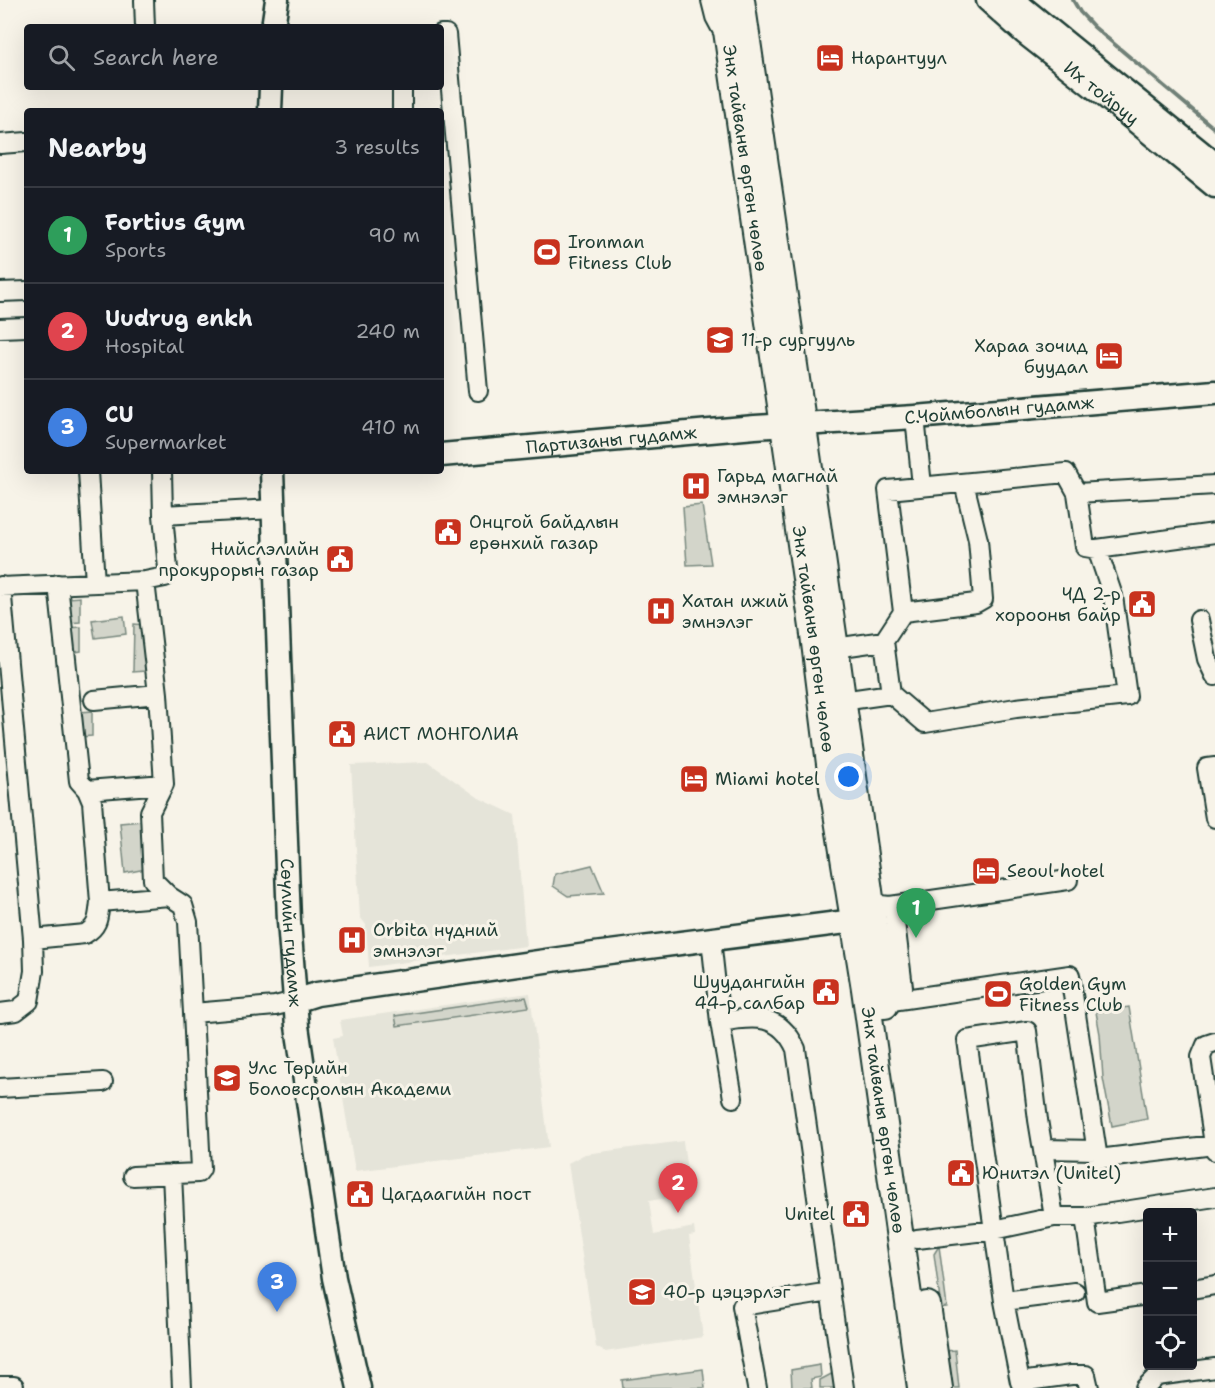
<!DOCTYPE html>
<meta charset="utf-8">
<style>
:root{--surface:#171b24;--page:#242831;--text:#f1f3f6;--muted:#9ea1a6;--line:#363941;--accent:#0f766e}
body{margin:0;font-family:"Shantell Sans",sans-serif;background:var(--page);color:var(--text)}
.controls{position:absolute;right:18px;bottom:18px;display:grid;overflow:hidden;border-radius:6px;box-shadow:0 6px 24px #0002}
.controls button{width:54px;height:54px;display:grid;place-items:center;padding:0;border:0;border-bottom:2px solid var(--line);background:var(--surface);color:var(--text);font:30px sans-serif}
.you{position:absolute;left:849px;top:777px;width:21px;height:21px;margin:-15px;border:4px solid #fff;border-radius:50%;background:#1a73e8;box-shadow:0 0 0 9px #1a73e833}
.badge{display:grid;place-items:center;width:39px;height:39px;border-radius:50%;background:var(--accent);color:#fff;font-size:20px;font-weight:700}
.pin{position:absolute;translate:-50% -50px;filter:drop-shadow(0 2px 3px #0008)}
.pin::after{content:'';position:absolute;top:32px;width:21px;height:18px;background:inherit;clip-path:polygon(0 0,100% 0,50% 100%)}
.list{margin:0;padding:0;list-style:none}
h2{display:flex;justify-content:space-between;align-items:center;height:78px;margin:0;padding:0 24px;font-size:26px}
h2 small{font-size:20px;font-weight:400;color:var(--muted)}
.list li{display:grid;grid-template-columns:39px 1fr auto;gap:18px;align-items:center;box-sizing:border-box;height:96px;padding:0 24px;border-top:2px solid var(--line)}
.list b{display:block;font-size:22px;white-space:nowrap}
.list p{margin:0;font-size:20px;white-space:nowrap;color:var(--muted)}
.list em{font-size:20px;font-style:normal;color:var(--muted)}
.icon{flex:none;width:33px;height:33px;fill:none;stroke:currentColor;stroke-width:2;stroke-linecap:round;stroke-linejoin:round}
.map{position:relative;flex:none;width:1215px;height:1388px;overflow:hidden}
.search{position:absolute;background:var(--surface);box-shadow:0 6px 24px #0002;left:24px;top:24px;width:420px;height:66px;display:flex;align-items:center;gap:15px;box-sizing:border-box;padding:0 21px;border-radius:6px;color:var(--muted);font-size:22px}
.panel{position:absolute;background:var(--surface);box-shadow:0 6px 24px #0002;left:24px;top:108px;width:420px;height:366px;border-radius:6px}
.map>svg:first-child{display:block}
.built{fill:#e5e4d9}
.green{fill:#d3d5ca;stroke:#79897f;stroke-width:1.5}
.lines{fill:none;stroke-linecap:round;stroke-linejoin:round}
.stream{stroke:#6f8077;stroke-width:4}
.minor-casing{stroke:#1f3d34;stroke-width:22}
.major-casing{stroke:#1f3d34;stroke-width:27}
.highway-casing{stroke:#1f3d34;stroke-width:30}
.minor{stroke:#f7f3e8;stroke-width:18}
.major{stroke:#f7f3e8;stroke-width:22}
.highway{stroke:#f7f3e8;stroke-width:26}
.labels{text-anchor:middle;stroke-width:6;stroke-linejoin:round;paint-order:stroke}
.poi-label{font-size:18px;fill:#1f3d34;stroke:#f7f3e8;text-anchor:start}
.street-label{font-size:18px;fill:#1f3d34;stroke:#f7f3e8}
</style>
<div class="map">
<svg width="1215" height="1388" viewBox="0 0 1215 1388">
<rect width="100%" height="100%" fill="#f7f3e8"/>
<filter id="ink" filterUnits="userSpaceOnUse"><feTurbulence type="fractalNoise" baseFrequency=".0167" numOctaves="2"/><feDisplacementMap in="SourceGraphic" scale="12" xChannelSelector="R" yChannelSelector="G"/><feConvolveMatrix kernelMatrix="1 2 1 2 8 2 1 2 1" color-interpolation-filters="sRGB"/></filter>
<g filter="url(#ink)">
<path class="built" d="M428,762L479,798L515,815L526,946L369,967L366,925L360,917L351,765Z
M530,993L549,1147L355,1171L333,1038L343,1036L340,1020Z
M683,1141L690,1194L649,1201L654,1235L694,1227L695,1235L689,1236L703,1337L605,1352L596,1347L568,1163L585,1154Z"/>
<path class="green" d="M702,505L711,564L687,565L683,507Z
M80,597V622L68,623V598Z
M124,616L126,634L95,638L92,620Z
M134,624L145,625V671L133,672Z
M81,627V651L69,653L68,628Z
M92,711V736L80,737L79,712Z
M142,821L146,869L125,873L120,823Z
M592,865L604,893L568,896L553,886L555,874Z
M526,997L529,1007L397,1026L395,1016Z
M1129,1007L1147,1119L1112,1126L1103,1078L1100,1034L1096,1012Z
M939,1246L947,1307L941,1308L934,1254Z
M955,1350L959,1388H950L946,1351Z
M820,1365L821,1377L811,1379L812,1388H792L791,1370Z
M703,1369L705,1388H623L622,1380Z
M837,1371L840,1388H820V1380Z"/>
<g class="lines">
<path class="stream" d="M1073,0L1080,12L1094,27L1215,129"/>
<g class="minor-casing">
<path id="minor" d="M144,0L145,27
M441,34H446L478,391
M402,87V111
M0,144L27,142
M0,292L27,291
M0,328L27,327
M915,417L922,486
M88,471L95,583
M162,471L163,515L273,509
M1077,493L1215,485
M1097,549L1113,596L1127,696L1016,708L925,723L891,694L884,641L903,612L888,490L1066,473L1077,493L1085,547L1097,549L1215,533
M145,581L158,694L164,784L150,812L153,880L169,896L183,905L188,922L193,1013
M58,584L79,781L87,790L92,802L100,902
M0,587L145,581L165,577L168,569L163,515
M903,612L976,603L983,599L978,540L964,483
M1199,620L1207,659L1215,676
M835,648L884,641
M94,700L158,694
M842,701L891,694
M1215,767L1207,768L1215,818
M87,790L164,784
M871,904L890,906L1068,880
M890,906L894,914L903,987L902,998
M33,939L85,934C99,926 98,917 100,902L169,896
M711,939L720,1022L733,1098
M885,1002L1070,975L1098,1159L1214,1145
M0,1013L16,1011L29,1001L34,971L33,939L1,586
M720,1022C754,1016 780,1013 796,1049L844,1388
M1215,1042L1206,1045L1201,1057L1215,1151
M0,1088L103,1082
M1043,1149L1096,1150
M172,1174L182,1388
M133,1176L198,1173L201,1169L193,1013L275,1006L295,1001
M1054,1217L1038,1120L1027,1031L967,1040L1004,1301L1020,1382L1071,1375H1086L1089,1388
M1085,1217L1097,1302L1148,1295
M917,1239L994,1230L1054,1217H1085L1215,1197
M1192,1289L1215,1285
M1004,1301L1075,1292
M0,1386H14
M757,1388L742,1306L830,1292
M1145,1388L1157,1376L1215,1368"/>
</g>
<g class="major-casing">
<g id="major">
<path id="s1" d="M988,0L1025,33L1104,95L1215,186"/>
<path d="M1013,0L1215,164"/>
<path d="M273,27L277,0"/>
<path d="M270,111L271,87"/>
<path id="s2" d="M441,455L755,427L915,417L1215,392"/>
<path id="s3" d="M272,471L289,921L297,1026L334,1278L359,1388"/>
<path d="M295,1001L317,994L594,954L854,921"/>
</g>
</g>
<g class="highway-casing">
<g id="highway">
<path id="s4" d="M715,0L719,16L727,31L813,627L833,788L865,989L921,1388"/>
<path d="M741,0L835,648L885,1005"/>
<path d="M927,1305L939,1388"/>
</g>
</g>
<use href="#minor" class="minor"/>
<use href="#major" class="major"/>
<use href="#highway" class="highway"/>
</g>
</g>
<defs>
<g id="hotel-square" transform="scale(1.5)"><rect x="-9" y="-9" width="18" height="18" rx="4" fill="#c8321e" stroke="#f7f3e8"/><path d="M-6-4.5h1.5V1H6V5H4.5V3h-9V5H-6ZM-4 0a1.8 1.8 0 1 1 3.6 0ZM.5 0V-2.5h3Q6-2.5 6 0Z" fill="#fff"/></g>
<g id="stadium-square" transform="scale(1.5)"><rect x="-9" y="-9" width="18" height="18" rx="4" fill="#c8321e" stroke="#f7f3e8"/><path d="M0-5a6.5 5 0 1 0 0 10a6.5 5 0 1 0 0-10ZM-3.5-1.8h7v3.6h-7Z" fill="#fff"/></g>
<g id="school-square" transform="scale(1.5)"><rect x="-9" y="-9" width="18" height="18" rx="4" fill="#c8321e" stroke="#f7f3e8"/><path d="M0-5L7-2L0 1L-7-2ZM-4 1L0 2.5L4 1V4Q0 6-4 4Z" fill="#fff"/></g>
<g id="hospital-square" transform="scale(1.5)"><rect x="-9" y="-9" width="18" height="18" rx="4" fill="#c8321e" stroke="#f7f3e8"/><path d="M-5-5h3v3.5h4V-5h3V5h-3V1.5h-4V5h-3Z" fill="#fff"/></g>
<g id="civic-square" transform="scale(1.5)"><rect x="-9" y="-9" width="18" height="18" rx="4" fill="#c8321e" stroke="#f7f3e8"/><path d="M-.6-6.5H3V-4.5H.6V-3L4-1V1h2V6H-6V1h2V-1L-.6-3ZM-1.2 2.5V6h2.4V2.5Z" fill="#fff"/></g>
<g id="university-square" transform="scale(1.5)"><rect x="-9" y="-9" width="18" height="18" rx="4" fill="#c8321e" stroke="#f7f3e8"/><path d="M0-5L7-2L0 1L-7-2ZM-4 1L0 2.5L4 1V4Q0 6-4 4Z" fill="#fff"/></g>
</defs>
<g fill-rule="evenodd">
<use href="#hotel-square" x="830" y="58"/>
<use href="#stadium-square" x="547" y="252"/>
<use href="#school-square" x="720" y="340"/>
<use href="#hotel-square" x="1109" y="356"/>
<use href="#hospital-square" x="696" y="486"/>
<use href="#civic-square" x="448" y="532"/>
<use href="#civic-square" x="340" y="559"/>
<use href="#civic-square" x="1142" y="604"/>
<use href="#hospital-square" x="661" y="611"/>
<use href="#civic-square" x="342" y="734"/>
<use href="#hotel-square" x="694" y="779"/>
<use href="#hotel-square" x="986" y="871"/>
<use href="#hospital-square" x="352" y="940"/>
<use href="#civic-square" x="826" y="992"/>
<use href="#stadium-square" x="998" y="994"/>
<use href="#university-square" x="227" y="1078"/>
<use href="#civic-square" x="961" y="1173"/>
<use href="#civic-square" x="360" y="1194"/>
<use href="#civic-square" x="856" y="1214"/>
<use href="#school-square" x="642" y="1292"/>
</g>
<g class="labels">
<g class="poi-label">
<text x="851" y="64">Нарантуул</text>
<text x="568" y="248">Ironman<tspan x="568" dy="21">Fitness Club</tspan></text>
<text x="741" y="346">11-р сургууль</text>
<text x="1088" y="352" text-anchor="end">Хараа зочид<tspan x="1088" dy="21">буудал</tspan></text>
<text x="717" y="482">Гарьд магнай<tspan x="717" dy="21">эмнэлэг</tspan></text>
<text x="469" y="528">Онцгой байдлын<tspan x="469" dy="21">ерөнхий газар</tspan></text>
<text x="319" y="555" text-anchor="end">Нийслэлийн<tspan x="319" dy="21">прокурорын газар</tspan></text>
<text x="1121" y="600" text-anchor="end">ЧД 2-р<tspan x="1121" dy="21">хорооны байр</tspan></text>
<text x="682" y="607">Хатан ижий<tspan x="682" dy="21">эмнэлэг</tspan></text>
<text x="363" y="740">АИСТ МОНГОЛИА</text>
<text x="715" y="785">Miami hotel</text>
<text x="1007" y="877">Seoul hotel</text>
<text x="373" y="936">Orbita нүдний<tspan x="373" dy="21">эмнэлэг</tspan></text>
<text x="805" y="988" text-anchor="end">Шуудангийн<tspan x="805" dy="21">44-р салбар</tspan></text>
<text x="1019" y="990">Golden Gym<tspan x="1019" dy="21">Fitness Club</tspan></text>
<text x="248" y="1074">Улс Төрийн<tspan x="248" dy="21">Боловсролын Академи</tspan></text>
<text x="982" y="1179">Юнитэл (Unitel)</text>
<text x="381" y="1200">Цагдаагийн пост</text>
<text x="835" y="1220" text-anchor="end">Unitel</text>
<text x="663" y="1298">40-р цэцэрлэг</text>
</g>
<g class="street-label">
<text dy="6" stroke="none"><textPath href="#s1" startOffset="147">Их тойруу</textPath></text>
<text dy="6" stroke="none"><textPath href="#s4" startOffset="162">Энх тайваны өргөн чөлөө</textPath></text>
<text dy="6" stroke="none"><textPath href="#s2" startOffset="560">С.Чоймболын гудамж</textPath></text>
<text dy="6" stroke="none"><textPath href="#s2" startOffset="171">Партизаны гудамж</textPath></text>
<text dy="6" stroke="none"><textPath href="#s4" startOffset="648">Энх тайваны өргөн чөлөө</textPath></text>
<text dy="6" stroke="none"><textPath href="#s3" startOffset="462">Сөүлийн гудамж</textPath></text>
<text dy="6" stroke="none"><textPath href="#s4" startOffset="1134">Энх тайваны өргөн чөлөө</textPath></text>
</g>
</g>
</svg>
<div class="controls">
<button>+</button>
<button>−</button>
<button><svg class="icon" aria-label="locate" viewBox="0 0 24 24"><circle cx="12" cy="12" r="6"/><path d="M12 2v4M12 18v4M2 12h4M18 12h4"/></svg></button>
</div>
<div class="you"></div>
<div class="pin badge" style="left:916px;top:938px;background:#2e9e5b">1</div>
<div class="pin badge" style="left:678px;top:1213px;background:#e0444e">2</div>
<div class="pin badge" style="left:277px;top:1312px;background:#3f7fe0">3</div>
<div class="search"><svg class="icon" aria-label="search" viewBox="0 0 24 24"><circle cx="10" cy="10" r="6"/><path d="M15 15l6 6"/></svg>Search here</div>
<section class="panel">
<h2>Nearby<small>3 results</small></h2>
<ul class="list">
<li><span class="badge" style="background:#2e9e5b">1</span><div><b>Fortius Gym</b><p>Sports</p></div><em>90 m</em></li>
<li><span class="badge" style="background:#e0444e">2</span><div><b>Uudrug enkh</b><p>Hospital</p></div><em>240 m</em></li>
<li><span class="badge" style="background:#3f7fe0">3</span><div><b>CU</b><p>Supermarket</p></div><em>410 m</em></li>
</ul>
</section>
</div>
